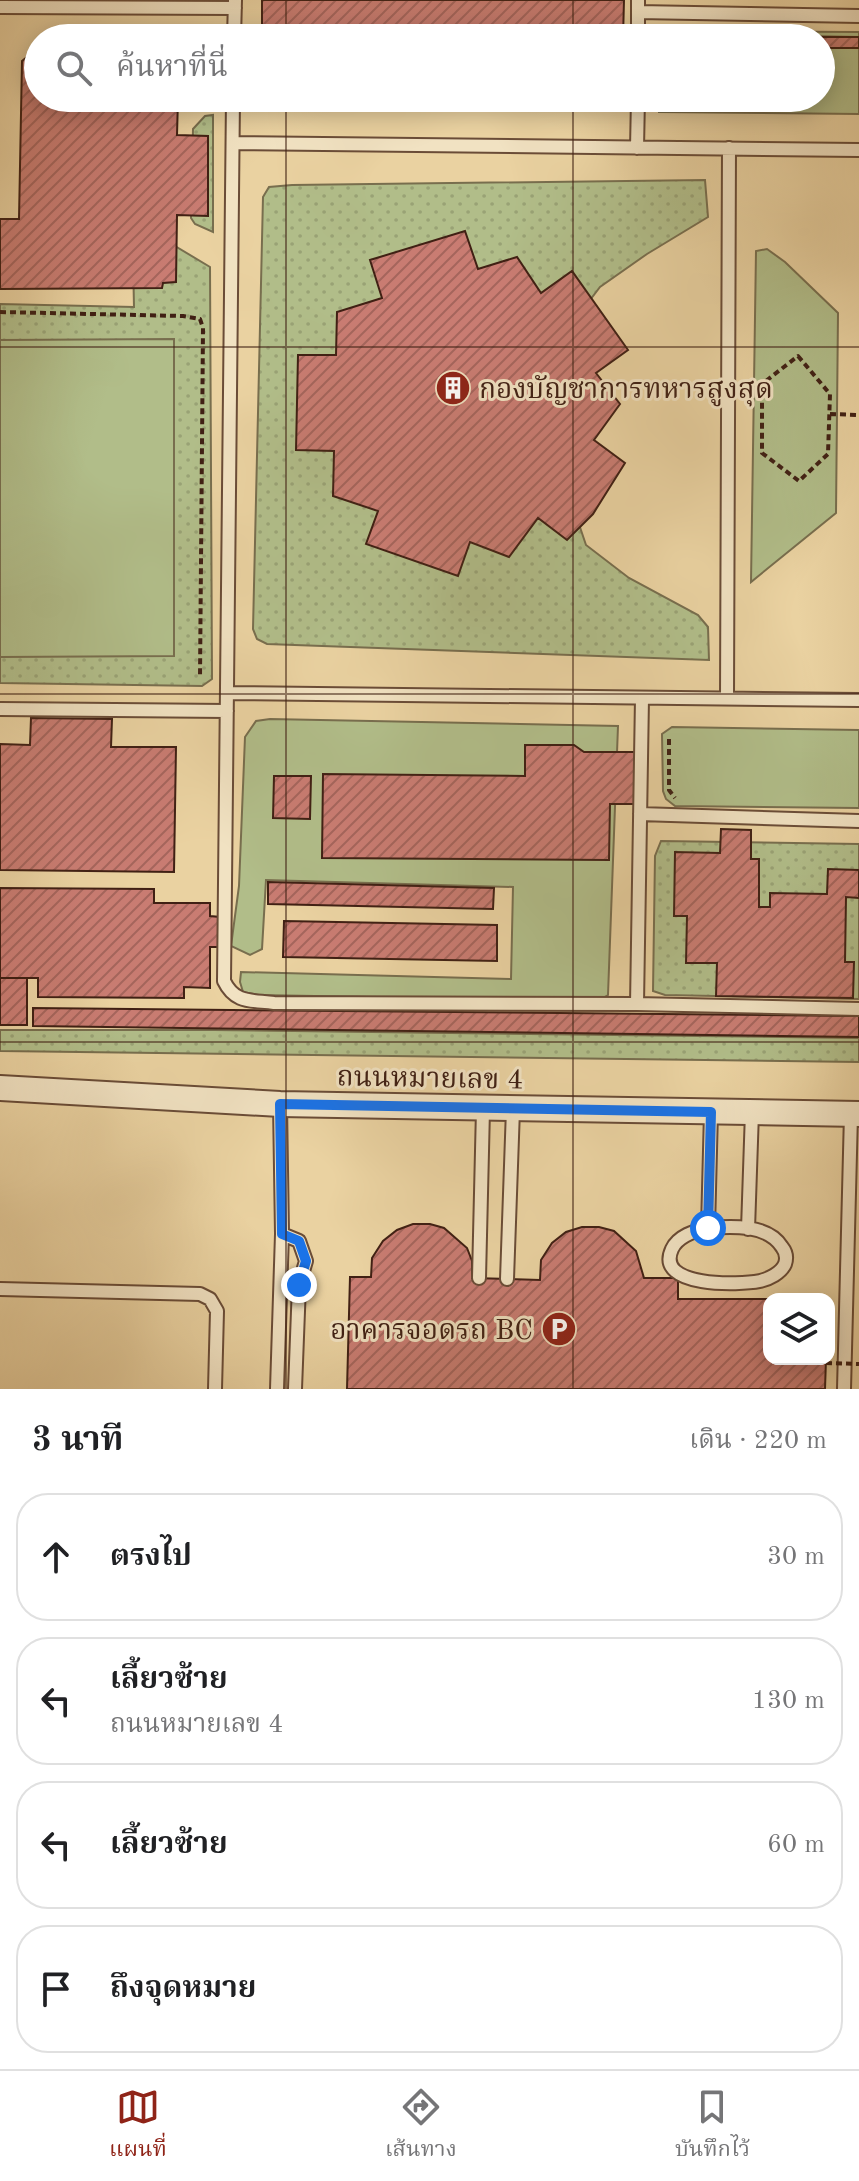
<!DOCTYPE html>
<html lang="th">
<meta charset="utf-8">
<style>
:root{--surface:#fff;--page:#f6f6f6;--text:#202124;--muted:#757577;--line:#e0e0e0;--accent:#8f2418}
body{margin:0;font-family:"Old Standard TT","Noto Serif Thai",serif;background:var(--page);color:var(--text)}
.controls{position:absolute;right:24px;bottom:24px;display:grid;overflow:hidden;border-radius:16px;box-shadow:0 4px 20px #0003}
.controls button{width:72px;height:72px;display:grid;place-items:center;padding:0;border:0;border-bottom:2px solid var(--line);background:var(--surface);color:var(--text);font:40px sans-serif}
.stop{position:absolute;width:24px;height:24px;margin:-18px;border:6px solid #1a73e8;border-radius:50%;background:#fff}
.stop.end{background:#1a73e8;border-color:#fff;box-shadow:0 2px 8px #0008}
.list{margin:0;padding:0;list-style:none}
h2{display:flex;justify-content:space-between;align-items:center;height:104px;margin:0;padding:0 32px;font-size:34px}
h2 small{font-size:26px;font-weight:400;color:var(--muted)}
.list li{display:grid;grid-template-columns:52px 1fr auto;gap:24px;align-items:center;box-sizing:border-box;height:128px;margin:0 16px 16px;padding:0 16px;border:2px solid var(--line);border-radius:32px}
.list b{display:block;font-size:30px;white-space:nowrap}
.list p{margin:0;font-size:26px;white-space:nowrap;color:var(--muted)}
.list em{font-size:26px;font-style:normal;color:var(--muted)}
.icon{flex:none;width:44px;height:44px;fill:none;stroke:currentColor;stroke-width:2;stroke-linecap:round;stroke-linejoin:round}
.map{position:relative;flex:none;width:859px;height:1389px;overflow:hidden}
.search{position:absolute;background:var(--surface);box-shadow:0 4px 20px #0003;left:24px;right:24px;top:24px;height:88px;display:flex;align-items:center;gap:20px;box-sizing:border-box;padding:0 28px;border-radius:44px;color:var(--muted);font-size:30px}
.sheet{height:680px;background:var(--surface)}
nav{display:flex;justify-content:space-around;align-items:center;box-sizing:border-box;height:112px;border-top:2px solid var(--line);background:var(--surface);font-size:22px;color:var(--muted)}
nav a{display:grid;justify-items:center;gap:4px}
nav .on{color:var(--accent)}
.map>svg:first-child{display:block}
.grass{fill:url(#grass-dots);stroke:#786e4e;stroke-width:2}
.garden{fill:#b1bd89;stroke:#786e4e;stroke-width:2}
.building{fill:url(#building-hatch);stroke:#402014;stroke-width:2}
.lines{fill:none;stroke-linecap:round;stroke-linejoin:round}
.lane-casing{stroke:#6a4c37;stroke-width:16}
.street-casing{stroke:#6a4c37;stroke-width:28}
.path{stroke:#402014;stroke-width:4;stroke-dasharray:6 4;stroke-linecap:butt}
.lane{stroke:#f1e2c2;stroke-width:12}
.street{stroke:#f1e2c2;stroke-width:24}
.path-bridge{stroke:#402014;stroke-width:4;stroke-dasharray:6 4;stroke-linecap:butt}
.route{stroke:#1a73e8;stroke-width:10}
.grid{fill:none;stroke:#402014;stroke-width:2;stroke-opacity:0.55}
.labels{text-anchor:middle;stroke-width:6;stroke-linejoin:round;paint-order:stroke}
.poi-label{font-size:28px;fill:#402014;stroke:#f1e2c2;text-anchor:start}
.street-label{font-size:28px;fill:#402014;stroke:#f1e2c2}
</style>
<div class="map">
<svg width="859" height="1389" viewBox="0 0 859 1389">
<defs>
<pattern id="grass-dots" width="8" height="8" patternUnits="userSpaceOnUse" patternTransform="scale(2)"><rect width="8" height="8" fill="#b1bd89"/><path d="M2 2h.1M6 6h.1" fill="none" stroke="#99a275" stroke-width="1.8" stroke-linecap="round"/></pattern>
<pattern id="building-hatch" width="6" height="6" patternUnits="userSpaceOnUse" patternTransform="scale(2)"><rect width="6" height="6" fill="#c97c72"/><path d="M-1 1l2-2M0 6l6-6M5 7l2-2" fill="none" stroke="#a5655c"/></pattern>
</defs>
<rect width="100%" height="100%" fill="#ead2a1"/>
<filter id="stains"><feTurbulence type="fractalNoise" baseFrequency=".0025" numOctaves="4"/><feColorMatrix values="0 0 0 0 .2 0 0 0 0 .09 0 0 0 0 .02 0 0 0 .5 -.17"/></filter>
<radialGradient id="worn" r=".72"><stop offset=".6" stop-color="#630" stop-opacity="0"/><stop offset="1" stop-color="#630" stop-opacity=".3"/></radialGradient>
<path class="grass" d="M213,115V232L195,224L191,218L193,129L205,116Z
M705,180L708,217L647,254L600,287L568,329L557,459L586,545L629,578L698,615L708,627L709,660L267,644L257,639L253,629L263,197L269,187L292,185Z
M160,237L210,267L212,679L202,686L0,683V304L134,307L133,257Z
M661,841L859,844V999L665,995L653,991L655,856Z
M0,1030H214L859,1038V1062L0,1051Z"/>
<path class="garden" d="M669,31L859,32V114L659,112V98H821V38H662V33Z
M767,249L785,262L838,313L836,513L751,582L756,251Z
M174,339V656L0,657V340Z
M270,719L618,726L608,995L598,1001L259,995L243,992L240,982L241,972L511,979L513,887L266,880L262,949L250,955L231,946L239,886L245,737L256,721Z
M672,727L859,730V808L675,806L666,799L663,791L662,734Z"/>
<path class="building" d="M262,0H624L623,38H262Z
M675,35L859,37V48H821V38H675Z
M37,49L38,98H178L177,135L208,136V216L177,215L176,282L163,283L162,288L0,289V219H19L22,61Z
M270,98H555L554,102Z
M597,98H617V103H597Z
M465,231L478,269L517,257L541,293L572,271L628,350L596,373L620,404L594,440L625,463L593,514L567,540L538,518L509,557L470,542L458,576L366,544L378,511L333,496L334,451L296,450L298,355H336L337,312L382,298L370,260Z
M31,718L112,719L111,747H176L174,872L0,870V744L30,745Z
M525,745H574L584,752H636L635,804H610L609,860L322,858L323,774L525,776Z
M274,776H311L310,819L273,818Z
M721,829L751,830V859H759V907H770V893L827,894L828,869L859,870V898L846,897L845,962H854L853,998L716,996L717,963H686L687,916H674L675,852L720,853Z
M268,882L494,888L493,909L268,904Z
M0,888L154,889V903H210V916L220,917L219,947H210V988L184,987V998L38,997V978H0Z
M284,921L497,925V961L283,957Z
M0,978H27V1025H0Z
M33,1008L859,1016V1037L33,1026Z
M413,1224H430L444,1228L467,1248L472,1261V1278L540,1280L541,1260L552,1243L566,1232L582,1227H599L614,1231L636,1251L644,1278H678V1299H824H769V1359H826L825,1389H347L350,1277H371L372,1258L383,1241L397,1230Z"/>
<g class="lines">
<g class="lane-casing">
<path id="lane" d="M0,7L235,8
M638,12L859,16
M234,38L235,0
M638,38V0
M233,98L224,981C235,1004 252,1000 274,1003L637,1004L859,1009
M233,143L859,150
M637,148L638,98
M227,693L859,700
M727,698L729,148
M0,709L227,711
M640,814L859,821
M637,1004L642,698
M708,1228C731,1226 768,1224 782,1247C786,1252 787,1258 785,1264C781,1273 769,1279 760,1281C740,1285 654,1288 672,1249C678,1236 694,1231 708,1228Z
M708,1228L711,1112
M748,1229L752,1112
M282,1234L299,1241L306,1261L299,1285L295,1389
M479,1278L483,1109
M507,1279L513,1109
M0,1289L200,1294L210,1299L217,1311L215,1389
M277,1389L282,1234L280,1104
M844,1389L851,1114"/>
</g>
<g class="street-casing">
<path id="street" d="M0,1088L280,1104L859,1114"/>
</g>
<path class="path" d="M0,312L183,316L200,319L203,328L200,678
M798,356L830,394L828,454L799,481L762,453V384Z
M830,414L859,415
M669,739V790L675,798"/>
<use href="#lane" class="lane"/>
<use href="#street" class="street"/>
<path class="path-bridge" d="M826,1363L859,1364"/>
</g>
<g class="lines">
<path class="route" d="M299,1285L306,1261L299,1241L282,1234L280,1104L711,1112L708,1228"/>
</g>
<path class="grid" d="M286,0V38M573,0V38M286,98V1389M573,98V1389M0,347H859M0,694H859M0,1042H859"/>
<defs>
<g id="building-disc" transform="scale(1.8)"><circle r="9.5" fill="#8f2418" stroke="#f1e2c2"/><path d="M-4-6H4V6H1V3H-1V6H-4ZM-2.5-4.3h1.7v1.8h-1.7ZM.8-4.3h1.7v1.8H.8ZM-2.5-1h1.7V.8h-1.7ZM.8-1h1.7V.8H.8Z" fill="#fff"/></g>
<g id="parking-disc" transform="scale(1.8)"><circle r="9.5" fill="#8f2418" stroke="#f1e2c2"/><path d="M-3.5-5.5H1a3.5 3.5 0 0 1 0 7H-1V5.5H-3.5ZM-1-3.4V-.6H.8a1.4 1.4 0 0 0 0-2.8Z" fill="#fff"/></g>
</defs>
<g fill-rule="evenodd">
<use href="#building-disc" x="453" y="388"/>
<use href="#parking-disc" x="559" y="1329"/>
</g>
<g class="labels">
<g class="poi-label">
<text x="479" y="398">กองบัญชาการทหารสูงสุด</text>
<text x="533" y="1339" text-anchor="end">อาคารจอดรถ BC</text>
</g>
<g class="street-label">
<text transform="translate(430 1077) rotate(1)" y="10">ถนนหมายเลข 4</text>
</g>
</g>
<rect width="100%" height="100%" filter="url(#stains)"/>
<rect width="100%" height="100%" fill="url(#worn)"/>
</svg>
<div class="controls">
<button><svg class="icon" aria-label="layers" viewBox="0 0 24 24"><path d="M12 4l9 5-9 5-9-5zM3 14l9 5 9-5"/></svg></button>
</div>
<div class="stop" style="left:708px;top:1228px"></div>
<div class="stop end" style="left:299px;top:1285px"></div>
<div class="search"><svg class="icon" aria-label="search" viewBox="0 0 24 24"><circle cx="10" cy="10" r="6"/><path d="M15 15l6 6"/></svg>ค้นหาที่นี่</div>
</div>
<section class="sheet">
<h2>3 นาที<small>เดิน · 220 m</small></h2>
<ul class="list">
<li><svg class="icon" aria-label="ahead" viewBox="0 0 24 24"><path d="M12 20V5M6 11l6-6 6 6"/></svg><div><b>ตรงไป</b></div><em>30 m</em></li>
<li><svg class="icon" aria-label="left" viewBox="0 0 24 24"><path d="M17 20v-9H6M10 6l-5 5 5 5"/></svg><div><b>เลี้ยวซ้าย</b><p>ถนนหมายเลข 4</p></div><em>130 m</em></li>
<li><svg class="icon" aria-label="left" viewBox="0 0 24 24"><path d="M17 20v-9H6M10 6l-5 5 5 5"/></svg><div><b>เลี้ยวซ้าย</b></div><em>60 m</em></li>
<li><svg class="icon" aria-label="arrive" viewBox="0 0 24 24"><path d="M6 21V4h12l-3 4 3 4H6"/></svg><div><b>ถึงจุดหมาย</b></div></li>
</ul>
</section>
<nav>
<a class="on"><svg class="icon" aria-label="map" viewBox="0 0 24 24"><path d="M3 6l6-2 6 2 6-2v14l-6 2-6-2-6 2zM9 4v14M15 6v14"/></svg>แผนที่</a>
<a><svg class="icon" aria-label="directions" viewBox="0 0 24 24"><path d="M12 3l9 9-9 9-9-9zM9 14v-3h6M13 9l2 2-2 2"/></svg>เส้นทาง</a>
<a><svg class="icon" aria-label="saved" viewBox="0 0 24 24"><path d="M7 4h10v16l-5-4-5 4z"/></svg>บันทึกไว้</a>
</nav>
